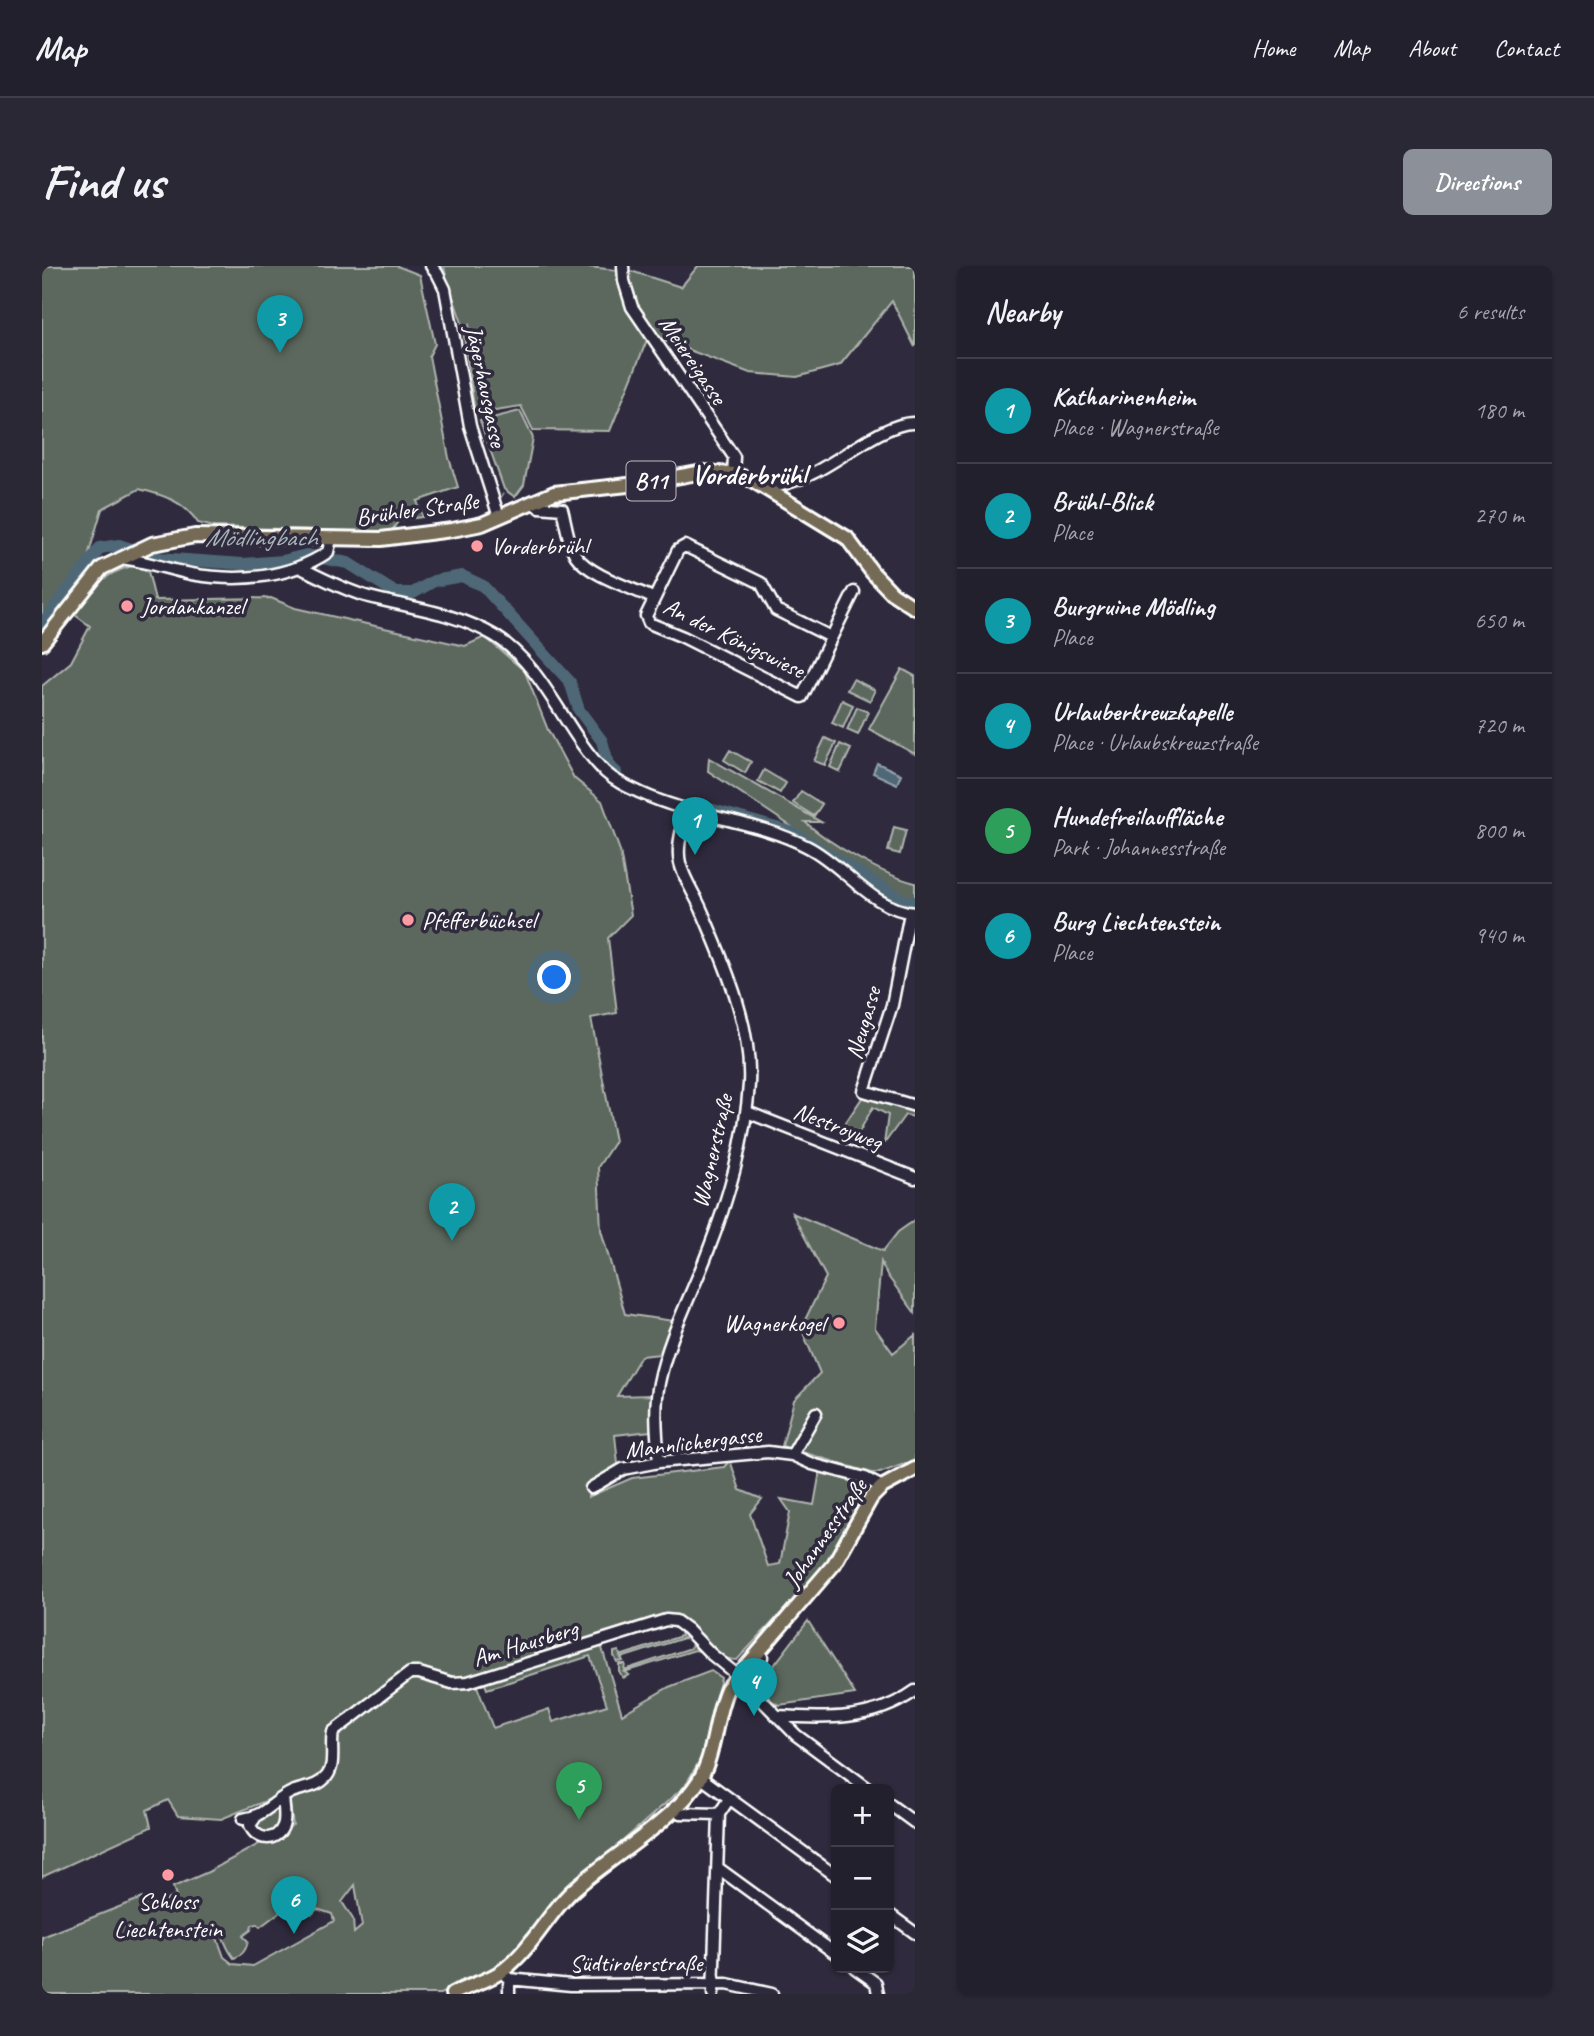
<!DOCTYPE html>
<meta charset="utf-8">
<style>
:root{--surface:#23202e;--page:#2b2836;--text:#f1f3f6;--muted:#a3a3aa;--line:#403e4a;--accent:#8c9099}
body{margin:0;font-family:Caveat,sans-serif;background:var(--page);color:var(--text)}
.controls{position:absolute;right:21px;bottom:21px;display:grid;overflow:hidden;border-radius:10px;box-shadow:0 2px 5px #0004}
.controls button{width:63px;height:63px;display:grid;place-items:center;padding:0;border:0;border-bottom:2px solid var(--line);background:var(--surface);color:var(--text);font:35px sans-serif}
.you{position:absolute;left:513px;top:712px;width:24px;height:24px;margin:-18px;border:5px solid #fff;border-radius:50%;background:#1a73e8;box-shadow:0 0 0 10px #1a73e833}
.badge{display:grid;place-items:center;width:46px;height:46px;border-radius:50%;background:var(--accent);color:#fff;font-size:23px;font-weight:700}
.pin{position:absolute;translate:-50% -58px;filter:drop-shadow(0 2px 4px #0008)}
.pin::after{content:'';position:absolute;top:37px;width:24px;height:21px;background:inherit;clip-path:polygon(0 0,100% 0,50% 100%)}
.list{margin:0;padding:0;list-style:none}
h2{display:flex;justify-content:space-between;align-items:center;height:91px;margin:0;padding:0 28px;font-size:30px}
h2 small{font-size:23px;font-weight:400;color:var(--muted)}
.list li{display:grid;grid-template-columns:46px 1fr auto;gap:21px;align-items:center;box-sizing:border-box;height:105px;padding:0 28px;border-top:2px solid var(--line)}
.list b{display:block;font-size:26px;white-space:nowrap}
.list p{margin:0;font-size:23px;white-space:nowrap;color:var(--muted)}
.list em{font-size:23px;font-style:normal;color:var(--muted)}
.icon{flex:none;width:38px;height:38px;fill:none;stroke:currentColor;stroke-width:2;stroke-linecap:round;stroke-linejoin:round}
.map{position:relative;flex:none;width:873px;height:1728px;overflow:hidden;border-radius:10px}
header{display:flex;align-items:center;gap:42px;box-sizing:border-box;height:98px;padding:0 35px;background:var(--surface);border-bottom:2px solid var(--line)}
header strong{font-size:33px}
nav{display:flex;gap:38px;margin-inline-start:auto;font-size:24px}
.intro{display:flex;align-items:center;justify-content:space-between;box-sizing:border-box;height:168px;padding:0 42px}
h1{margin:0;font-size:49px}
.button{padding:18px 32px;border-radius:10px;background:var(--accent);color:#fff;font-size:24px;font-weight:700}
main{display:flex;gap:42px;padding:0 42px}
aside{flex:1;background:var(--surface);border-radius:10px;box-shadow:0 2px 5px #0004}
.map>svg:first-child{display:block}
.green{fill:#5c685d;stroke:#aeb4ae;stroke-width:2;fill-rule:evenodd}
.water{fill:#4f6877;stroke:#95a4ad;stroke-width:2}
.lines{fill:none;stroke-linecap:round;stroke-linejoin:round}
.stream{stroke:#95a4ad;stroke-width:2}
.river{stroke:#4f6877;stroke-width:12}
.minor-casing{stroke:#fff;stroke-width:15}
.major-casing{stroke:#fff;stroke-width:18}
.minor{stroke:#2f2a3d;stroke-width:10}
.major{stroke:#746b55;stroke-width:12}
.poi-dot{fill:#ff9aa2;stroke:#2f2a3d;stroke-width:2.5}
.labels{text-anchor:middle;stroke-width:7;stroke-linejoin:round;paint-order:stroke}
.shield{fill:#2f2a3d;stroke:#c1bfc5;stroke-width:2}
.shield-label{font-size:23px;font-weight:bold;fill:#fff}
.street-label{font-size:24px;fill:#fff;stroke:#2f2a3d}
.poi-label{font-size:24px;fill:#fff;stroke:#2f2a3d;text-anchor:start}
.water-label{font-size:26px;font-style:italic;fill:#a7b4bb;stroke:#2f2a3d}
.quarter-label{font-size:28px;font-weight:bold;fill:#fff;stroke:#2f2a3d}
</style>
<header>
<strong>Map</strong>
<nav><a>Home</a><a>Map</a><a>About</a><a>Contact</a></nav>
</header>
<div class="intro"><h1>Find us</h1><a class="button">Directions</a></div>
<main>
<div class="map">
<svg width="873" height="1728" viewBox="0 0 873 1728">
<rect width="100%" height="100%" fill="#2f2a3d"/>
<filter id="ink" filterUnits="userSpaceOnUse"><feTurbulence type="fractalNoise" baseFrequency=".0143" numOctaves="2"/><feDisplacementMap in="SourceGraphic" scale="14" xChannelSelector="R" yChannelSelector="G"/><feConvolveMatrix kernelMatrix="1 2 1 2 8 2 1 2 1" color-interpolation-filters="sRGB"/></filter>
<g filter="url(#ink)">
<path class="green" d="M0,0H355L378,9L393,78L387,90L407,192L416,221L375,235L381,251L357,254L349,266L172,261L156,257C142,235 121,229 97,223L60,243L40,310L0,361Z
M401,0H538L592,6L639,21L656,0H873V81L850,35L798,99L755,111L708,107L607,69L568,165L491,164L479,140L433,147L420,57L411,31H406L398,3Z
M478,145L491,172L482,219L473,231L462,223L438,155Z
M90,300L106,305L113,334L229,332L253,342L423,380L443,371L479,402L481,401L506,464L532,512L560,535L578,585L589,649L566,672L575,747L549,752L573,875L556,901L559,964L583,1048L632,1055L618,1088L599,1090L575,1130L610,1129L609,1165L573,1169L576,1198L546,1218V1231L590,1212L682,1201L688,1194L698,1224L720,1233L708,1248L726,1300L738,1298L748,1246L739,1233L772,1239L778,1205L821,1215L831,1221L810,1251L784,1299L695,1394C666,1394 655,1356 629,1348L561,1369L560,1382L580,1448L627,1421L669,1405L679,1412L659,1492L643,1520L524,1625L469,1689L455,1702L398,1728H0V1671L100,1632L105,1642L134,1630L131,1621L166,1606L251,1559L246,1526L179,1553L136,1550L126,1534L105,1544L109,1561L0,1611V420L29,396L48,360L33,349C49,323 59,308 90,300ZM548,1390L565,1439L511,1456L507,1443L451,1462L435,1420L443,1418L445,1423ZM313,1619L320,1660L312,1667L311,1653L300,1636ZM255,1633L270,1648L275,1643L290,1648L292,1655L211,1700L191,1698L182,1691L170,1658C184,1669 181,1679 192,1692C201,1689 204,1684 206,1675L201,1670L209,1664L210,1659L215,1658L218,1661Z
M860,403L873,410V488L827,463Z
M811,413L833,424L828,435L805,424Z
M800,434L811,439L801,462L790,457Z
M815,441L826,446L816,469L805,464Z
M783,472L794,477L783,499L772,495Z
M798,478L809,483L798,506L788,501Z
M688,484L709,496L703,507L682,494Z
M667,492L779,556H763C788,578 841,609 873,617V641L854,637L759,567L666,505Z
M722,504L744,517L738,527L716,515Z
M759,525L780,538L772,550L751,537Z
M852,561L864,564L858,588L846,585Z
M822,829L873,843V851L863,849L842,878L846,849L831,841L815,870L799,874L802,859Z
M750,947L841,985L856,966L873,954V1047L845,1009L839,996L833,1062L851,1087L873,1069V1194L838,1207H830L740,1180L752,1134L778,1107L759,1062L784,1011Z
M766,1355L813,1428L737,1439L722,1431L727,1406Z
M642,1365L649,1372H642L579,1392L581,1395L575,1396L572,1390V1386L577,1385L578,1390L639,1370L638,1367Z
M653,1375L661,1386L653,1384L582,1406L587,1409L581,1412L577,1405V1398H583L582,1404L649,1382L650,1377Z
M239,1539L238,1561L225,1571L213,1562L214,1557Z"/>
<path class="water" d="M835,497L859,508L855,518L831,507Z"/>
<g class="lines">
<path class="stream" d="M402,0L406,19
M427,58L429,70
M456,236L461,228"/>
<path class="river" d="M0,358L58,282L77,279L116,292L201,298L241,295L264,289L306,297L354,327H371L392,315L420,310L441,320L528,416L537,444L560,475L567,500L574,506
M653,539L752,567L863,635L873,636"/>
<g class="minor-casing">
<path id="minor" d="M389,0L395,7L403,23L428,160L457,251
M581,0L582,15L590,41L692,191L691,208
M727,223C741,218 756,215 769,208C798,195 844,155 873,157
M489,236L497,241L520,243C524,257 526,278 534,290C547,309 590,322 611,332
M79,292C103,295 125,303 149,308C195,316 246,313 286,286L289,273
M259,302C280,312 304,325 327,331C370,342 415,347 453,370C503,401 522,465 563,506C574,516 586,521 599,527C653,552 714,554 766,581C803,600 829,643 873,647
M789,371L734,344L719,317L643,280L636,284L604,350L607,357L641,371L760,431L812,326
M868,647L850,739L822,825L873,840
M705,846L873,912
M750,1189L774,1147
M617,1196C615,1172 612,1141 617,1117C626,1072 649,1030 665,988C685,937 704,872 707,818C710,759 683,699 660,645C654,630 642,614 638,597C634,581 641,561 644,545
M549,1222L581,1203L617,1196L726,1186L750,1189L770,1198L823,1212L840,1221
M711,1425L710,1407L720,1391
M735,1450C784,1453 831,1455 873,1425
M658,1511L794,1610
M847,1538L873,1557
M633,1541L638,1547L677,1548
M213,1552L208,1559C214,1575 234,1577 241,1560C244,1553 242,1541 241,1532
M201,1553C222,1551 232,1534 250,1526C262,1521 275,1522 285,1510C294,1498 288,1480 291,1466L368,1407H377L410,1417L426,1416L624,1354L634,1355L645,1363L669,1388L695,1409L754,1469L827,1523
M676,1602L794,1688
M847,1648L873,1667
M813,1702L834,1717L836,1728
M460,1706L467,1713L529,1719L685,1718L730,1728
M467,1728V1713
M671,1728L677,1548L687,1533"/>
</g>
<g class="major-casing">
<path id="major" d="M0,377L60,302L110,278L153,270L339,273L410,264L440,258L512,227L595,218L661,206L691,208L710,214L805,272L830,306L850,327L873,342
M410,1728C427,1719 448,1715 463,1703C492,1680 508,1643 537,1619C571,1590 625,1558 651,1523C674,1495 671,1454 685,1423L792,1298L829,1232L840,1221L873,1203"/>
</g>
<use href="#minor" class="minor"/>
<use href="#major" class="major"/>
</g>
</g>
<g class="poi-dot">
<circle cx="435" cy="280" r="7"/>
<circle cx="85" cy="340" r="7"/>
<circle cx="366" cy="654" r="7"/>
<circle cx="797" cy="1057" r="7"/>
<circle cx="126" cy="1609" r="7"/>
</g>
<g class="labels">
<rect class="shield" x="584.5" y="195.5" width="49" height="39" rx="5"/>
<g class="shield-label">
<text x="609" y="223">B11</text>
</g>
<g class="street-label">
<text transform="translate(651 94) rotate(56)" y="8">Meiereigasse</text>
<text transform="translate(444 120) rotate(78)" y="8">Jägerhausgasse</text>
<text transform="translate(375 243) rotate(-8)" y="8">Brühler Straße</text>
<text transform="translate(692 372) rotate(26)" y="8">An der Königswiese</text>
<text transform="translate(821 757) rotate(-74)" y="8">Neugasse</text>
<text transform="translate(796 860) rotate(21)" y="8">Nestroyweg</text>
<text transform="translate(670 885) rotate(-77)" y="8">Wagnerstraße</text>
<text transform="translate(651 1176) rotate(-7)" y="8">Mannlichergasse</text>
<text transform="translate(783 1267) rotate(-55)" y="8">Johannesstraße</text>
<text transform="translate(483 1377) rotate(-17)" y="8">Am Hausberg</text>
<text x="594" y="1705">Südtirolerstraße</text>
</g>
<g class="poi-label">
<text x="449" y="288">Vorderbrühl</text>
<text x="99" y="348">Jordankanzel</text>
<text x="380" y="662">Pfefferbüchsel</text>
<text x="783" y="1065" text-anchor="end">Wagnerkogel</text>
<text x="126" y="1643" text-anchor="middle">Schloss<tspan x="126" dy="28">Liechtenstein</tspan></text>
</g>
<g class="water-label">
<text x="219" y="280">Mödlingbach</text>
</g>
<g class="quarter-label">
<text x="707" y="218">Vorderbrühl</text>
</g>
</g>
</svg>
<div class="controls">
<button>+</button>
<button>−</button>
<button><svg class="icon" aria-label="layers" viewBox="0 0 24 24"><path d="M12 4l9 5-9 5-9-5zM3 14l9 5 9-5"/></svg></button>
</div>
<div class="you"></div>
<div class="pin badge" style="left:653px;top:589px;background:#0f9aa8">1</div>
<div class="pin badge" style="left:410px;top:975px;background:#0f9aa8">2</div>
<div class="pin badge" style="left:238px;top:87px;background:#0f9aa8">3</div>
<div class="pin badge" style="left:712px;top:1450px;background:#0f9aa8">4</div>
<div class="pin badge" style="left:537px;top:1554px;background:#2e9e5b">5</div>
<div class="pin badge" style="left:252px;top:1668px;background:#0f9aa8">6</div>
</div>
<aside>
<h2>Nearby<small>6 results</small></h2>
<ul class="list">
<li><span class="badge" style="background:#0f9aa8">1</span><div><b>Katharinenheim</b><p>Place · Wagnerstraße</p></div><em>180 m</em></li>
<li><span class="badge" style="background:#0f9aa8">2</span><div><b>Brühl-Blick</b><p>Place</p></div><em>270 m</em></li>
<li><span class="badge" style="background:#0f9aa8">3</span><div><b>Burgruine Mödling</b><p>Place</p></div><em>650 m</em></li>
<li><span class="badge" style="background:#0f9aa8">4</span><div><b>Urlauberkreuzkapelle</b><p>Place · Urlaubskreuzstraße</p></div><em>720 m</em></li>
<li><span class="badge" style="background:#2e9e5b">5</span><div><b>Hundefreilauffläche</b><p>Park · Johannesstraße</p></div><em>800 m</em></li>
<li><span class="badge" style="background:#0f9aa8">6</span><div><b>Burg Liechtenstein</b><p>Place</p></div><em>940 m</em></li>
</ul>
</aside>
</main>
